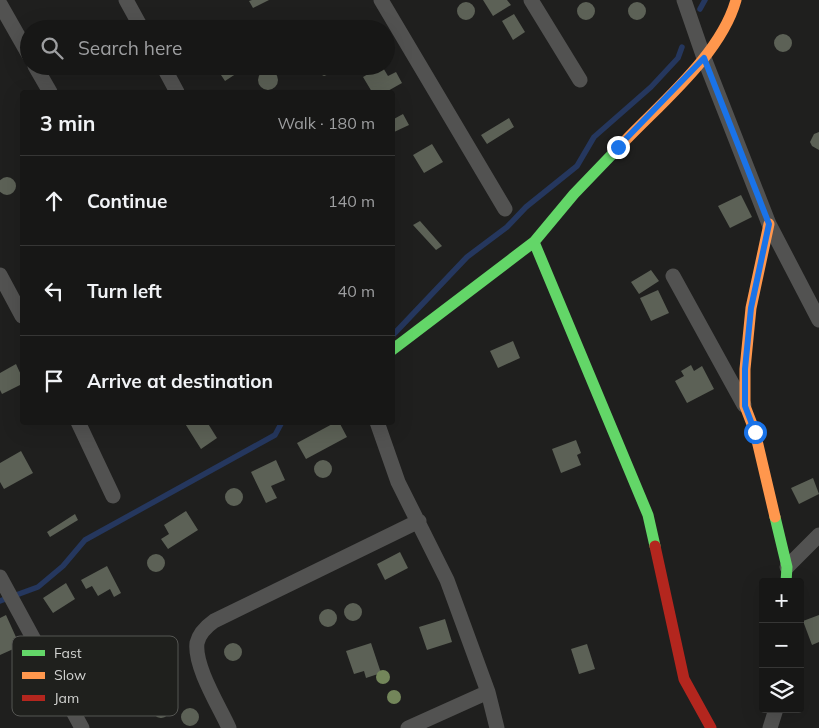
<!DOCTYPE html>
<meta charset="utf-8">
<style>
:root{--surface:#171716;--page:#20201f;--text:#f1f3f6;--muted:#9e9fa1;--line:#363635}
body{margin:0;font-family:Mulish,sans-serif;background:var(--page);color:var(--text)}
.controls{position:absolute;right:15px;bottom:15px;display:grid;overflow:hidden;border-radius:5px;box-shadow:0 5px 20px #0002}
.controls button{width:45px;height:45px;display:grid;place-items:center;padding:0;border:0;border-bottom:1px solid var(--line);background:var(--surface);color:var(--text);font:25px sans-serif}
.stop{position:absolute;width:15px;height:15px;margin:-11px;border:4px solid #1a73e8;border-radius:50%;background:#fff}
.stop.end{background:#1a73e8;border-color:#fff;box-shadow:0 1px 5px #0008}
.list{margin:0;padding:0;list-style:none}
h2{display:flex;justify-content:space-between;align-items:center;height:65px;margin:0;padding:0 20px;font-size:21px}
h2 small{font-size:16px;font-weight:400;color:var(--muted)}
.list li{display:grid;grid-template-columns:32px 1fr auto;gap:15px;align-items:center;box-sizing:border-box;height:90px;padding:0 20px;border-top:1px solid var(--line)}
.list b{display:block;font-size:19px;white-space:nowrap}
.list em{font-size:16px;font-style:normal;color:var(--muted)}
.icon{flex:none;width:28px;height:28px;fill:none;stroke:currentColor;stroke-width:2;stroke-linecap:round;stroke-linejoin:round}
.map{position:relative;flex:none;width:819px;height:728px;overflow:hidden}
.search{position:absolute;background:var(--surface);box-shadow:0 5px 20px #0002;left:20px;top:20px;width:375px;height:55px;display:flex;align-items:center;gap:12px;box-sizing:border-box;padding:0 18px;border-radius:28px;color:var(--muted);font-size:19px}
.panel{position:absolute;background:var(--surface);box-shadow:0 5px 20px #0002;left:20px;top:90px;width:375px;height:335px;border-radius:5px}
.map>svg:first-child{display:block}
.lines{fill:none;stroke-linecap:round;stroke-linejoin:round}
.stream{stroke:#25375e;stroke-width:5.5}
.building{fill:#5c6156}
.street{stroke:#525251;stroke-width:15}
.fast{stroke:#63d668;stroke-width:11}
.slow{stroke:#ff974d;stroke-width:11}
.jam{stroke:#b3261e;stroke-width:11}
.tree{fill:#73865a}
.route{stroke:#1a73e8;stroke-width:6}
.key{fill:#1f201d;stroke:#555653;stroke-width:1}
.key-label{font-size:14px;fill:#d3d4d2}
</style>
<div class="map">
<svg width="819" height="728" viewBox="0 0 819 728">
<rect width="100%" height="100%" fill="#1f1f1e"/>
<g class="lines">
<path class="stream" d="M700,9L705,0
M392,336L467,257L507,227L526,207L577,166L594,137L651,87L678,58L682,47
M0,601L38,587L63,566L85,540L275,435L282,422"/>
</g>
<path class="building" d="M252,0H269L253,8L249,1Z
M483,0H507L511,5L493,16Z
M457 11a9 9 0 1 1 18 0a9 9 0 1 1-18 0Z
M628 11a9 9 0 1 1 18 0a9 9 0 1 1-18 0Z
M577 11a9 9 0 1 1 18 0a9 9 0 1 1-18 0Z
M514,14L525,32L513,40L502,21Z
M774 43a9 9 0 1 1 18 0a9 9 0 1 1-18 0Z
M215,66H248L225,81Z
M317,66H333V67L332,73L324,76L320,74Z
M382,66L388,76L396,72L402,83L386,92H372L363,77Z
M258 80a10 10 0 1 1 20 0a10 10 0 1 1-20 0Z
M403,114L409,125L392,133V120Z
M509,118L514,127L487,144L481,135Z
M819,132V150L812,146L810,142L814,134Z
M432,144L443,162L424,173L413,155Z
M-2 186a9 9 0 1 1 18 0a9 9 0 1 1-18 0Z
M741,195L752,217L730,228L718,206Z
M420,221L442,246L436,250L413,225Z
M651,270L659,281L639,294L631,282Z
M658,290L669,313L651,321L640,298Z
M513,341L520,358L498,368L490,351Z
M16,364L22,377V384L2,394L0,390V373Z
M691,365L694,371L702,366L714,389L687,403L675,381L684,376L681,371Z
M184,422H207L217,438L201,449Z
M336,422H339L347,437L306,459L297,443Z
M576,440L581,453L577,455L581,465L561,473L552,449Z
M21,451L33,473L4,489L0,482V463Z
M276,460L285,480L271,486L277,498L266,503L251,472Z
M314 469a9 9 0 1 1 18 0a9 9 0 1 1-18 0Z
M813,478L819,494L799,504L791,488Z
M225 497a9 9 0 1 1 18 0a9 9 0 1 1-18 0Z
M186,511L198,530L168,549L161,539L169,534L164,525Z
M75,514L78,520L50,537L47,532Z
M400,552L408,568L385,580L377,564Z
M147 563a9 9 0 1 1 18 0a9 9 0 1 1-18 0Z
M107,566L121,593L114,597L110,589L98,596L92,586L86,589L81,580Z
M66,583L75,599L53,613L43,598Z
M344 612a9 9 0 1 1 18 0a9 9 0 1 1-18 0Z
M319 618a9 9 0 1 1 18 0a9 9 0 1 1-18 0Z
M6,615L20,646L0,655V618Z
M819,615V642L812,645L803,621Z
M445,619L452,642L427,650L419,627Z
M371,643L381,673L366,678L364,671L354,674L346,651Z
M224 652a9 9 0 1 1 18 0a9 9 0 1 1-18 0Z
M587,644L595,669L579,674L571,649Z
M152 709a9 9 0 1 1 18 0a9 9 0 1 1-18 0Z
M181 717a9 9 0 1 1 18 0a9 9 0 1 1-18 0Z"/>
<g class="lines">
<path class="street" d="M126,0L142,29
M381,0L505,209
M531,0L580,80
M684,0L704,58L769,224L819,320
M0,4L29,55
M35,66L50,92
M163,66L177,92
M0,275L22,316
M673,276L744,405
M78,422L113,496
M377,422L398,482L447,580L488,692L497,728
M787,567L819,535
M0,577L82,728
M229,728C219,706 194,666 197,643C199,634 207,626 214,621L419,521
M408,728L488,692
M770,728L776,709"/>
<path class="fast" d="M534,242L648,515L655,546
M392,350L534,242L574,194L623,143
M775,517L787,567L786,582"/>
<path class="slow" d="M623,143C662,102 721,54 736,0
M769,224L751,308L745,369V406L755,432L775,517"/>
<path class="jam" d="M655,546L684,679L711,728"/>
</g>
<g class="tree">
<circle cx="383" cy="677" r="7"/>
<circle cx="394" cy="697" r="7"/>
</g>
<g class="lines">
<path class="route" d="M618,147L704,58L769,224L751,308L745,369V406L755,432"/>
</g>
<rect x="12" y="636" width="166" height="80" rx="8" class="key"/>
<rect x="22" y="650" width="23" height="6" fill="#63d668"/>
<rect x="22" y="672" width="23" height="7" fill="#ff974d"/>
<rect x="22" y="695" width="23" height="6" fill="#b3261e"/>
<g class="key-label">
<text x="54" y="658">Fast</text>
<text x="54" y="680">Slow</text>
<text x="54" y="703">Jam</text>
</g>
</svg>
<div class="controls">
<button>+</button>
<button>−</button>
<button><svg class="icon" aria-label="layers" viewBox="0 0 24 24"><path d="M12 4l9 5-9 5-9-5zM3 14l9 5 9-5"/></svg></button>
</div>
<div class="stop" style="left:755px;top:432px"></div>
<div class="stop end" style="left:618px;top:147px"></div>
<div class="search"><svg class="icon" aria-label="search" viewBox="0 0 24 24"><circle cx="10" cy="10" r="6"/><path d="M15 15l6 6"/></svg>Search here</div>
<section class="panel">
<h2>3 min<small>Walk · 180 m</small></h2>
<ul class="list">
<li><svg class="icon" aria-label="ahead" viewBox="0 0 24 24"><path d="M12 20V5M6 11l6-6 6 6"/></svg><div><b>Continue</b></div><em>140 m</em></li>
<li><svg class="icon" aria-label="left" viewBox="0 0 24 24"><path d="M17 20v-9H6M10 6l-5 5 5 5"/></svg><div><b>Turn left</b></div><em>40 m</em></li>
<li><svg class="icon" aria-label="arrive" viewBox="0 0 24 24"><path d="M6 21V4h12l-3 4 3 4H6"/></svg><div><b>Arrive at destination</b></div></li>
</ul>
</section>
</div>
